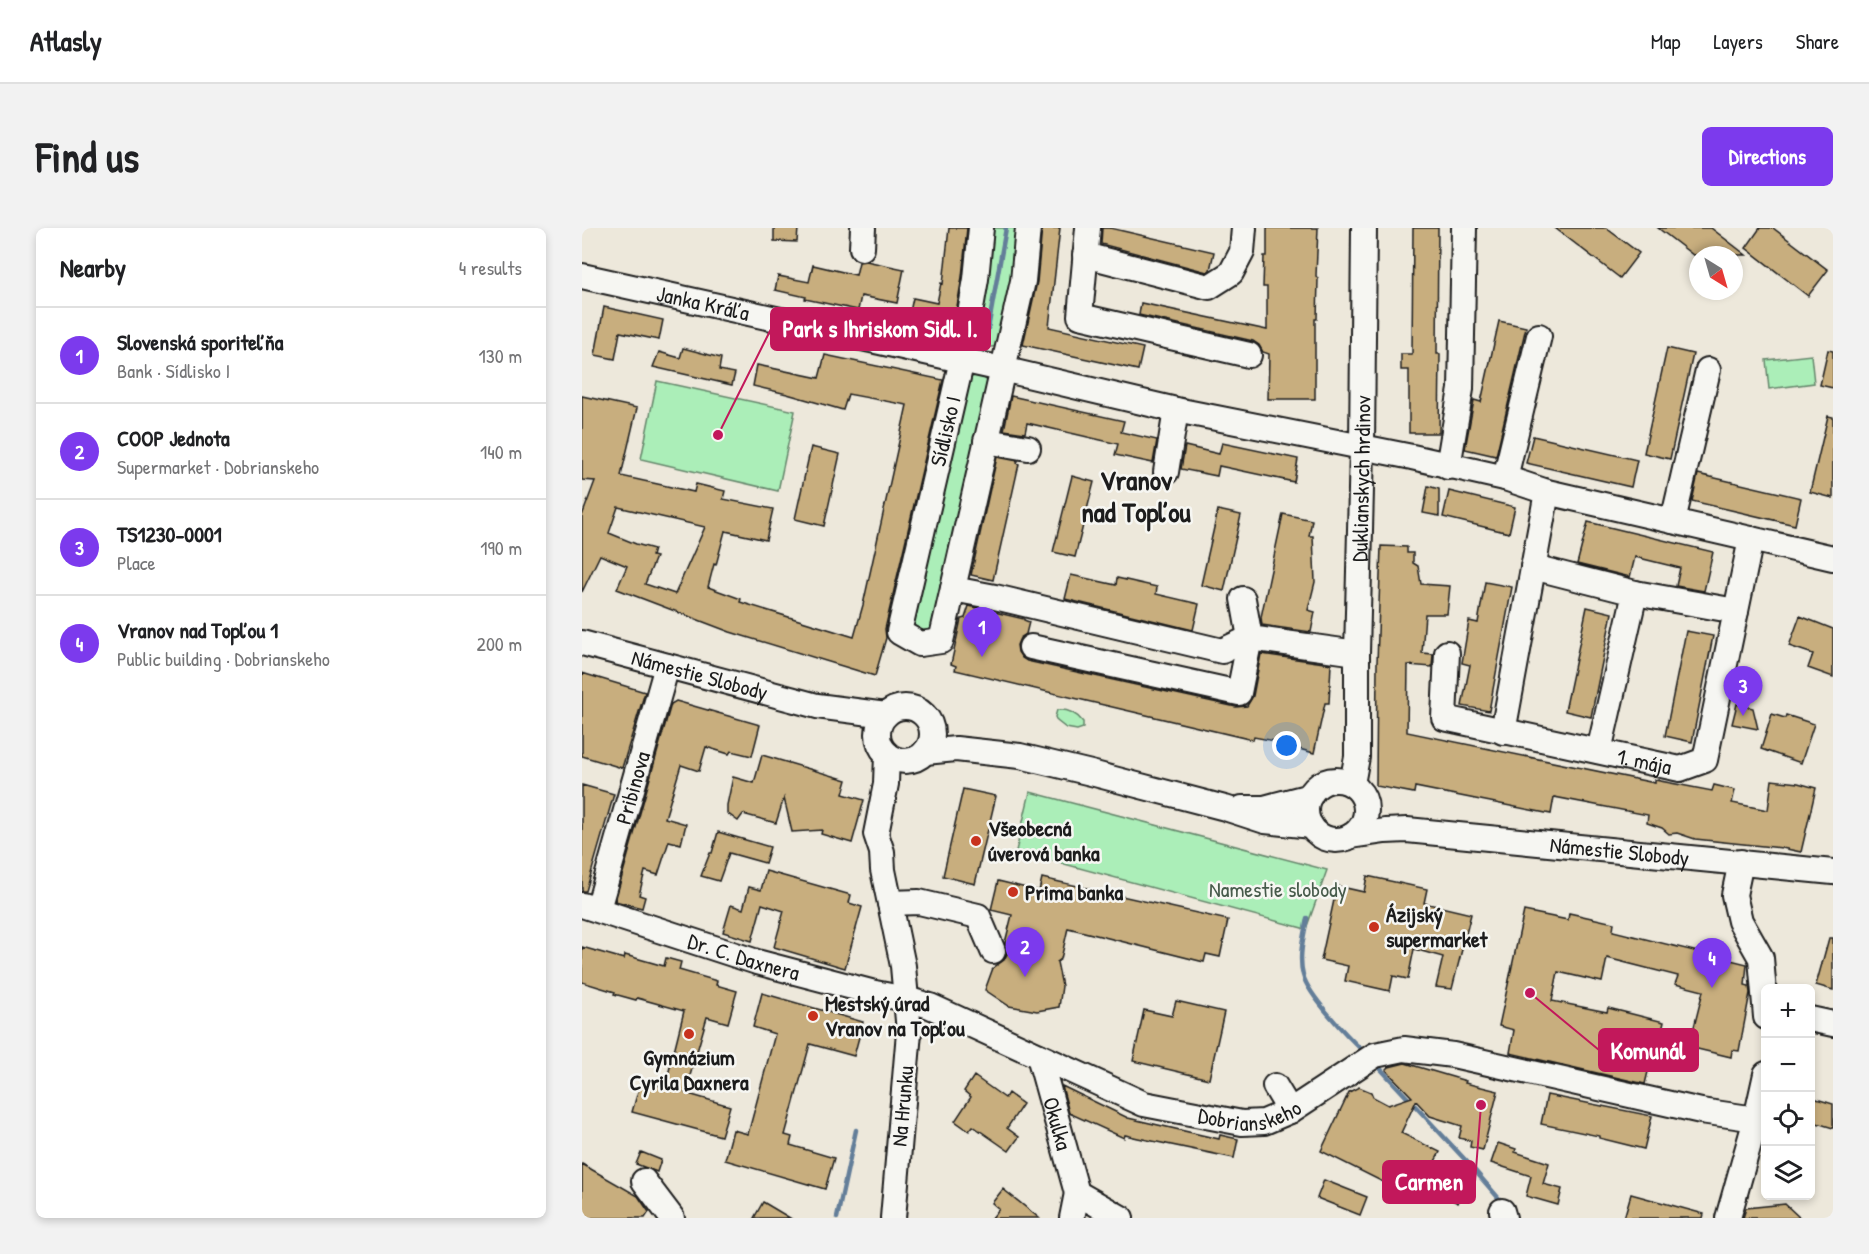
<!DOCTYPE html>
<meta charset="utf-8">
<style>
:root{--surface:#fff;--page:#f2f2f2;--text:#202124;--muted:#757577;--line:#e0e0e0;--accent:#7c3aed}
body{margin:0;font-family:"Patrick Hand",sans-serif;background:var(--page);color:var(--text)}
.controls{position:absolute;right:18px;bottom:18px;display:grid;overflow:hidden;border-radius:9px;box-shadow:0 3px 9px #0003}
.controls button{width:54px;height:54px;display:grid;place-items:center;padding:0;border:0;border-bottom:2px solid var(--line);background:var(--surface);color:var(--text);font:30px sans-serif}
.compass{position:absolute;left:1107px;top:18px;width:54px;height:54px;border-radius:50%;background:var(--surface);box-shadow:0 3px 9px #0003;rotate:143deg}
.you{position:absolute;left:705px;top:518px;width:21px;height:21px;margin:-15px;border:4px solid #fff;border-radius:50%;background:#1a73e8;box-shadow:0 0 0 9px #1a73e833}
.badge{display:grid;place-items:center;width:39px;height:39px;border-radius:50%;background:var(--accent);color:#fff;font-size:20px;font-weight:700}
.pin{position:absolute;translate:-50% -50px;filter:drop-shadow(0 2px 3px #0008)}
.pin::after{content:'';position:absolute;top:32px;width:21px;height:18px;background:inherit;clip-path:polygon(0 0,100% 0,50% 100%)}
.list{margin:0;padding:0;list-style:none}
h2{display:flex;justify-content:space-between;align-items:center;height:78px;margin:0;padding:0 24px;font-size:26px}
h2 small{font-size:20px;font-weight:400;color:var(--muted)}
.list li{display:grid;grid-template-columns:39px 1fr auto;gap:18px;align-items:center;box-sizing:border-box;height:96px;padding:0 24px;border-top:2px solid var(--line)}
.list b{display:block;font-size:22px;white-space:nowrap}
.list p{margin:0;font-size:20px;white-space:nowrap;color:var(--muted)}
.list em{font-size:20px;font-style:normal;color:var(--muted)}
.icon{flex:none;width:33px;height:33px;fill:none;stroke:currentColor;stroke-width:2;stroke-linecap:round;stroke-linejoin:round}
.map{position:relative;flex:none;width:1251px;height:990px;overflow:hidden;border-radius:9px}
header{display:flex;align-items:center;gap:36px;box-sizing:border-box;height:84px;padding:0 30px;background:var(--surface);border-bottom:2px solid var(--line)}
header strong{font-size:28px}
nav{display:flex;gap:33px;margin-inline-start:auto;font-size:21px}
.intro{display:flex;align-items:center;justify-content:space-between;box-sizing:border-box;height:144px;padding:0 36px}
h1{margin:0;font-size:42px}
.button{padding:15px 27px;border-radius:9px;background:var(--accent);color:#fff;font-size:21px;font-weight:700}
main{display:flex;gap:36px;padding:0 36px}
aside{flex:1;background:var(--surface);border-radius:9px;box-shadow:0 3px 9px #0003}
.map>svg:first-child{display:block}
.green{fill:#abeeb8;stroke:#64856a;stroke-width:1.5}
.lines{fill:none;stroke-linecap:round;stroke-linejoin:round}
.stream{stroke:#647e99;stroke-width:4.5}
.building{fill:#c8ae7e;stroke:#1c1c1c;stroke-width:1.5;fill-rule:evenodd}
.minor-casing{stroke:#1c1c1c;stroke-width:28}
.minor{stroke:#f6f6f2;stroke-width:24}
.poi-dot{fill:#c8321e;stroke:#f6f6f2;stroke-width:2}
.labels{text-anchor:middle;stroke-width:5;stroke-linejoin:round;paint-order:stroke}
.street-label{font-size:22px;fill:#1c1c1c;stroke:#f6f6f2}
.poi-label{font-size:22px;font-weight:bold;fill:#1c1c1c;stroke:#f6f6f2;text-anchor:start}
.park-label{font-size:22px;fill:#475b4b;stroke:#f6f6f2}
.district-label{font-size:28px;font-weight:bold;fill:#1c1c1c;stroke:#f6f6f2}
.leader{fill:none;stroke:#c2185b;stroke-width:2}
.callout-dot{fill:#c2185b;stroke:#f6f6f2;stroke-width:2}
.callout{fill:#c2185b;stroke:#c2185b;stroke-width:2}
.callout-label{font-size:24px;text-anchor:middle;font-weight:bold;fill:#fff}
</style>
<header>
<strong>Atlasly</strong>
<nav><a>Map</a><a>Layers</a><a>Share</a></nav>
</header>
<div class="intro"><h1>Find us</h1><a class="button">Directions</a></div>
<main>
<aside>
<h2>Nearby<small>4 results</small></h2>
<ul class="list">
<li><span class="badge">1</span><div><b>Slovenská sporiteľňa</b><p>Bank · Sídlisko I</p></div><em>130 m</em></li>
<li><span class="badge">2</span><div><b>COOP Jednota</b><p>Supermarket · Dobrianskeho</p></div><em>140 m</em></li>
<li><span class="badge">3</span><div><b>TS1230-0001</b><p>Place</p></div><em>190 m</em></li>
<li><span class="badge">4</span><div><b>Vranov nad Topľou 1</b><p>Public building · Dobrianskeho</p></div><em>200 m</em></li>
</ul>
</aside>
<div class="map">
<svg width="1251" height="990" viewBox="0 0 1251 990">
<rect width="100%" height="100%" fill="#ede8db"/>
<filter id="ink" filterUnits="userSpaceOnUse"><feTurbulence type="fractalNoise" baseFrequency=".0167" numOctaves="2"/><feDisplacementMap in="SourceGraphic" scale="12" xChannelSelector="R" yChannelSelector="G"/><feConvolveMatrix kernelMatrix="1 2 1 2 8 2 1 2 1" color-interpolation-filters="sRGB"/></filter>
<g filter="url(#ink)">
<path class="green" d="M411,0H435L420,114C413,120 406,121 399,115L395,106Z
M1229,127L1232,155L1187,161L1184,132Z
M396,147L401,149L408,156L350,408L330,402L387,150Z
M75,153L213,183L196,263L59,231Z
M475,482C486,481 494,485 501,494V500L495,502L484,500L475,493L473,489Z
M448,564L745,642L724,701L434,623Z"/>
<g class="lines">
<path class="stream" d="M404,112L424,0
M725,690C722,708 716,728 721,747C726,767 766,809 782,824
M794,836L888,937L920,974
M255,990L274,902"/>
</g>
<path class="building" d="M192,0H216L215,14L192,13Z
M367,0H385L380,49L371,102L326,93L331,70L355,75L359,55L361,56Z
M460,0H478L467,99L561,120L556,142L441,117L455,54Z
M520,0H528L632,24L628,42L625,44L519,16Z
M685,0H736L734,48L736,51L735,91H733V171H686L687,126L681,124L677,117L671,113L557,87L559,75L685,102V59H681L682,28H685Z
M831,0H856L855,126H858L857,205H827V142H819V126H830Z
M973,0H1024L1057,25L1038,50Z
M1076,0H1129L1164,27H1111Z
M1178,0H1191L1246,42L1226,68L1164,20Z
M284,33L322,41L315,75L279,68L276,82L223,71L224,69L193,62L196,48L227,54L231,37L274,47L277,34Z
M22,79L81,92L77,112L38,104L33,131L13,127Z
M917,93L944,99L914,228L883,221L892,172L899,174Z
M101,120L139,130L137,142L153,145L150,157L71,139L77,124L98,130Z
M1085,120L1111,126L1088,231L1062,225Z
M1246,122L1251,123V160L1238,157Z
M243,127L361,152L303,401L304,410L293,448L148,404L35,361L45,338L18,327L0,364V288L13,253L0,252V168L55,180L39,248L112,264L114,256L143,263L141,271L191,281L184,312L143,303L134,337L132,336L126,359L159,371L158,374L272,409L281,377L325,177L266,166L261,182L205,166L171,158L175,137L237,150ZM36,279L123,299L93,366L63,356L74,329L70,328L72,321L54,316L27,305Z
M429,168L542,193L539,204L575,212L571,235L533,227L536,216L445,195L443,205L422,202Z
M1246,188L1251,189V270L1228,264Z
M951,208L1055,232L1049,259L944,235Z
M640,215L716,231L712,254L637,238L635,248L599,241L603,218L637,226Z
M229,219L258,226L242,298L213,291Z
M415,229L436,233L435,235L437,236L411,352L389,347Z
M1116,246L1219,270L1213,297L1110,273Z
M490,248L512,254L493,329L471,324Z
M846,258L857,261V288L841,285Z
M867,263L933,279L927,305L861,289Z
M636,282L659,287L642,363L619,357Z
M701,286L730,292L727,308H731L733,354L726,382L733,384L729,404L680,397L679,389Z
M1006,294L1131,324L1122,363L1094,358L1098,340L1053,329L1048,349L995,336Z
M799,318L825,319V325H831V335L836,338L839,356L868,358L865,386H843L840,425L851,426L850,439L826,437L825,504L1073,555V552L1130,563L1132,557L1153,562L1150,575L1186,582L1190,552L1216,555L1234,560L1219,624L1200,620L1113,611L1095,605L1087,606L1080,600L1065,595L1066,587L972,569L969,586L833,559L832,565L794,558L795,435Z
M489,347L534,357L535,350L575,359L574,366L617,376L611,402L483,371Z
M903,354L930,359L907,483L880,478L888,437L880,435L887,393L896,395Z
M387,378L442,391V392L447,394L444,406L438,410L435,417L436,424L440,430L445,433L654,479L665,478L671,468L679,426L749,436L747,475H743L732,525L702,517L703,515L672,509L671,512L373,442L374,438L369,436L379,391L383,390Z
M1005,379L1030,385L1009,489L983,483Z
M1218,388L1251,401V449L1226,440L1231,426L1207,418Z
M1104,403L1131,408L1110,514L1083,508Z
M0,445L63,464L40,540L0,528Z
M94,473L178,497L170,528L149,523L147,526L124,519L117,543L99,537L83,590L104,596L99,616L87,613L76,647L63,643L57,667L63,669L60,680L33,673L89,476Z
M1155,476L1171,480L1176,501L1150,496Z
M1190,486L1203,490L1204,487L1232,496L1219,535L1179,521Z
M180,527L265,552L261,566L282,572L270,615L239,606L240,602L210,604L202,570L194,595L161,586L156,593L145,585V577L151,549L172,555Z
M0,557L32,566L4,663H0Z
M381,561L414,568L393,656L361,648Z
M136,604L188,619L183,635L147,625L137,653L119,648L128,625H130Z
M184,643L269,667L267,675L280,679L263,740L192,719L202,683L180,676L170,713L141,704L149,677L161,681L167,659L179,662Z
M785,648L845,661L842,675L889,686L870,761L854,759L861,729L832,721L826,751L811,748L808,763L763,753L766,738L739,732L755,658L782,664Z
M460,650L646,692L638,729L624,726L622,734L486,700L479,731L475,734L480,758L477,779L455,783L427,778L403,762L411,740L422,732L427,722L423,715L430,687L409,682L416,653L457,663Z
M942,683L986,692L987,685L1032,695L1031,703L1165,736L1163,757L1167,758L1168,765L1157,823L1150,822L1149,829L1107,819L1121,763L1093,756L1096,748L1025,730L1020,754L976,744L970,773L1025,784L1026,780L1082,794L1077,816L1073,815L1063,856L928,825L932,802L917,798Z
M1247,710H1251V762L1234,757Z
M0,719L42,731L43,727L82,738L84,730L99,734L97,742L135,753L134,757L155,763L146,795L125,789L103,865L148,878L139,908L50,884L59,853L83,859L102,783L55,770L54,772L32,766L33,764L0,754Z
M180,765L281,794L272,828L228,816L203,907L210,909L208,917L252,930L243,961L143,932L151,902L166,906L193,806L171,799Z
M594,773L642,784L627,851L551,833L562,782L590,788Z
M823,835L884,853L883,855L916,863L901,922L888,919L889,913L877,910L880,898L848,888L834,873L819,905L858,924L850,939L886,955L876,975L841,958L835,969L829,968L739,923L767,864L777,859L789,864L791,869L806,877L830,869L804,842L807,839Z
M392,848L423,870L426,865L441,876L425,900L437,909L427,923L391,898L387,903L373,893L389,869L382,863Z
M480,858L546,890L637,911L638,907L656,911L652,930L556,910L543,907L542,910L487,885Z
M965,867L1070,888L1062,921L1017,910V908L959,896Z
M1228,869L1251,876V900L1228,893Z
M916,915L934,921L933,924L967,935L961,956L980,961L976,977L944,968L949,948L909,935Z
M59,924L79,932L75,944L54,936Z
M0,936L56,968L67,984L63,990H0Z
M742,952L785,969L778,987L735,970Z
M421,961L457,990H410L417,981L410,975Z
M1049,966L1122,986L1121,990H1042Z
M181,974L208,990H172Z
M1203,976L1218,990H1161L1164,980Z"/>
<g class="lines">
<g class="minor-casing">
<g id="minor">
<path d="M399,0L394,51L380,132L317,404L338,416L359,413L441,53L446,0"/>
<path d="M506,0L498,88L667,127"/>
<path d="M280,20L281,0"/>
<path d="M503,27L627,59L649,45L660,24L662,0"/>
<path id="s1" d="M0,48L420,141L594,182L830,229L923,250L965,264L1251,330"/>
<path d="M404,213L446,220"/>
<path d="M866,239L879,161L882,0"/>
<path d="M584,244L594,182"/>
<path d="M923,250L957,108"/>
<path d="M1091,293L1126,142"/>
<path d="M951,339L1053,365L1154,383"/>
<path d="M371,361L413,369L640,423L668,410"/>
<path d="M661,371L668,410L775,425"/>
<path id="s2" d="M0,415L235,478L304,487"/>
<path d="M449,419L657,465L668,410"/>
<path id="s3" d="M865,425L862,490L1098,541L1123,532L1169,311"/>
<circle cx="323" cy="506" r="27"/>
<path d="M921,504L965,264"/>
<path d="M1017,523L1053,365"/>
<path d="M343,524L374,521L438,528L509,545L643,580L683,593L729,598"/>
<path d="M305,526L304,556L294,606L300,624L301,642L321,738L327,804L311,990"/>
<circle cx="754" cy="582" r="30"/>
<path id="s4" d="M770,556L775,529V425L780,220L782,0"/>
<path d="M660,580H682L728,568"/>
<path id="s5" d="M769,608L803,603L825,602L1251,644"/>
<path d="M1159,634L1152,667L1158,693L1179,730L1184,789"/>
<path d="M308,675L337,674L396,688L411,723"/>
<path id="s6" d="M0,677L175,734L293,765L324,771L348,778L562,876L660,895L682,894L708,883L793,827L822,821L871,827L1119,883L1174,891"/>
<path id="s7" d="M16,681L85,438"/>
<path d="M1228,791L1251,796"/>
<path id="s8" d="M457,828L495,965L539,990"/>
<path d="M693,858L708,883"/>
<path d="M62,953L90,990"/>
<path d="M920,983L922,990"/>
<path d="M490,990L495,965"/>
<path d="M1146,990L1174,891L1184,846"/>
</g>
</g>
<use href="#minor" class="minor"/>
</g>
</g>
<g class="poi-dot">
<circle cx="394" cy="613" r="6"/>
<circle cx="431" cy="664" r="6"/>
<circle cx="792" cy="699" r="6"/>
<circle cx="231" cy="788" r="6"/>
<circle cx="107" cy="806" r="6"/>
</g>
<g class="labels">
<g class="street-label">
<text dy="8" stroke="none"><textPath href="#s1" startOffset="124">Janka Kráľa</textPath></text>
<text transform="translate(363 203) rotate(-77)" y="8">Sídlisko I</text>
<text dy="8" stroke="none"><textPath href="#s4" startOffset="306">Duklianskych hrdinov</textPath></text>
<text dy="8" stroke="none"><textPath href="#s2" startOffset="122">Námestie Slobody</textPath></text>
<text dy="8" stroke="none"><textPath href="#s3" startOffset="270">1. mája</textPath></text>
<text dy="8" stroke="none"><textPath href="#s7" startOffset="126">Pribinova</textPath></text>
<text dy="8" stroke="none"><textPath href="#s5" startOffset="270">Námestie Slobody</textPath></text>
<text dy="8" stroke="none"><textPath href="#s6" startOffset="170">Dr. C. Daxnera</textPath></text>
<text transform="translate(320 878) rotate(-85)" y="8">Na Hrunku</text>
<text dy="8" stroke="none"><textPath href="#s6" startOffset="706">Dobrianskeho</textPath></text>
<text dy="8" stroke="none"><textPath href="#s8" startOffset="70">Okulka</textPath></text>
</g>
<g class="poi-label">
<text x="406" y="608">Všeobecná<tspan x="406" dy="25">úverová banka</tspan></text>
<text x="443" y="672">Prima banka</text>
<text x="804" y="694">Ázijský<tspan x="804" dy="25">supermarket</tspan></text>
<text x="243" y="783">Mestský úrad<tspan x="243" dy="25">Vranov na Topľou</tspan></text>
<text x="107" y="837" text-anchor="middle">Gymnázium<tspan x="107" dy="25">Cyrila Daxnera</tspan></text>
</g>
<g class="park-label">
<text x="696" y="669">Namestie slobody</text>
</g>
<g class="district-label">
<text x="554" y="262">Vranov<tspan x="554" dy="32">nad Topľou</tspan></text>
</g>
</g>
<path class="leader" d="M136 207L189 101M948 765L1017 822M899 877L893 954"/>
<g class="callout-dot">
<circle cx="136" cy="207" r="6"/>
<circle cx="948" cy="765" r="6"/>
<circle cx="899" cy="877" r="6"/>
</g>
<g class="callout">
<rect x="189" y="80" width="219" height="42" rx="6"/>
<rect x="1017" y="801" width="99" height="42" rx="6"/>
<rect x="801" y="933" width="92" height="42" rx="6"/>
</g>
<g class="callout-label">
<text x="298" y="109">Park s Ihriskom Sidl. I.</text>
<text x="1066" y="831">Komunál</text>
<text x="847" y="962">Carmen</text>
</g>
</svg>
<div class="controls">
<button>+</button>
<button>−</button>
<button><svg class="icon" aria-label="locate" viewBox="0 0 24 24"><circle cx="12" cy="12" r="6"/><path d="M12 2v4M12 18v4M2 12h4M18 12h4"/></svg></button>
<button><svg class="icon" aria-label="layers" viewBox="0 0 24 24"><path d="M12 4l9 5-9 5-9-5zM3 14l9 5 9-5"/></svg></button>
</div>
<svg class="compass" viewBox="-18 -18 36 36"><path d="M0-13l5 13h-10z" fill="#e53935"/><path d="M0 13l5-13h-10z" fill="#757577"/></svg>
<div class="you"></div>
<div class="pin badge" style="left:400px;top:429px">1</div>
<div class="pin badge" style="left:443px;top:749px">2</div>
<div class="pin badge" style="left:1161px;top:488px">3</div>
<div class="pin badge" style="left:1130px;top:760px">4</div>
</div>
</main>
